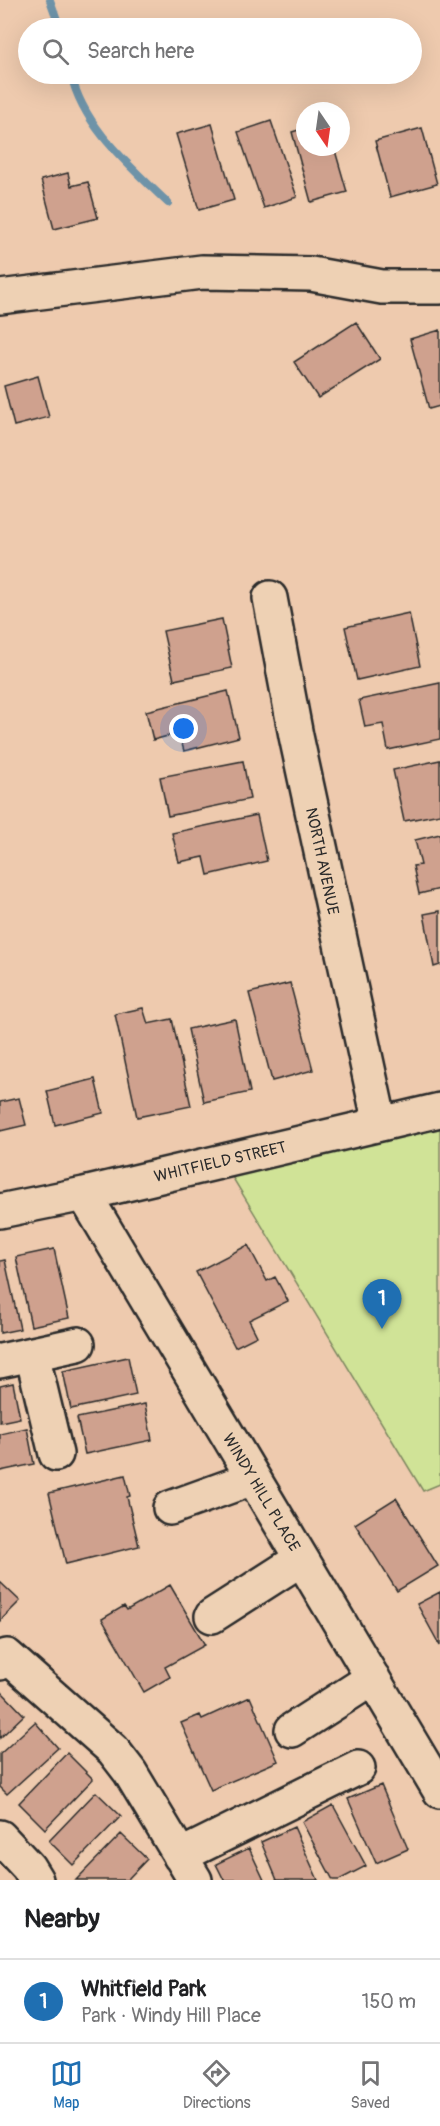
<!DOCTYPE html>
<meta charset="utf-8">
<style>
:root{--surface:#fff;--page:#f6f6f6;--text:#202124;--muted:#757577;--line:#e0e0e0;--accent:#1f6fb2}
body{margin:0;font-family:Pangolin,sans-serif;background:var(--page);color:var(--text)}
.compass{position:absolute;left:296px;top:102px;width:54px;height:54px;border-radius:50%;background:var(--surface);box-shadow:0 6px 24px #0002;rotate:167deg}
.you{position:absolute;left:184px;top:729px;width:21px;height:21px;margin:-15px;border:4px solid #fff;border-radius:50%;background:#1a73e8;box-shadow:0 0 0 9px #1a73e833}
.badge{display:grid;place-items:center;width:39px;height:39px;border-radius:50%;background:var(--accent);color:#fff;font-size:20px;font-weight:700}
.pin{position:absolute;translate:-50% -50px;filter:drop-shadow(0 2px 3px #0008)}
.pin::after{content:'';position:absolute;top:32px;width:21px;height:18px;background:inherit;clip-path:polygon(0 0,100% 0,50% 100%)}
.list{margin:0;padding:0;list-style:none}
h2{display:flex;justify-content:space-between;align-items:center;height:78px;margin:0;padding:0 24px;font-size:26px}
h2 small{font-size:20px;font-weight:400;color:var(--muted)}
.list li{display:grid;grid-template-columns:39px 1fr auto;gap:18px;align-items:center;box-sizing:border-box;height:84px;padding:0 24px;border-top:2px solid var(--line)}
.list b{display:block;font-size:22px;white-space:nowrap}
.list p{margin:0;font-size:20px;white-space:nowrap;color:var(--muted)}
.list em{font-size:20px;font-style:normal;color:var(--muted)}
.icon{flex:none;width:33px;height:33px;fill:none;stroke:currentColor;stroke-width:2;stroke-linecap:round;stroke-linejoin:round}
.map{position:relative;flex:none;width:440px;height:1880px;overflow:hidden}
.search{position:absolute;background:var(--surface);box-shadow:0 6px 24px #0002;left:18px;right:18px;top:18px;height:66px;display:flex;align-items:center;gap:15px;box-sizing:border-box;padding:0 21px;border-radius:33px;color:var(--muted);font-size:22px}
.sheet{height:162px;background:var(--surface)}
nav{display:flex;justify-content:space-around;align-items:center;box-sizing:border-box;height:84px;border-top:2px solid var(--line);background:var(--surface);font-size:16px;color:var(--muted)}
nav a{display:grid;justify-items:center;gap:3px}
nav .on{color:var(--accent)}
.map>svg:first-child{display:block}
.green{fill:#d0e397;stroke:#7e8761;stroke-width:1.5}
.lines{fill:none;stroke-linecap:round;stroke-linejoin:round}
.stream{stroke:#6e93a8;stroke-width:8}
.building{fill:#cfa18e;stroke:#2b2b2b;stroke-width:1.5}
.minor-casing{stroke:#2b2b2b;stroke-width:38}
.minor{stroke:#eed1b4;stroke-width:33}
.labels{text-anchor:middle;stroke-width:6;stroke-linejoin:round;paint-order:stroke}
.street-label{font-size:16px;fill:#2b2b2b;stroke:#eed1b4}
</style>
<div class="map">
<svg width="440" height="1880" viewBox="0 0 440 1880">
<rect width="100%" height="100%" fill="#eecaae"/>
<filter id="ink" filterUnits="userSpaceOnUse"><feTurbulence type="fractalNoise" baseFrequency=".0167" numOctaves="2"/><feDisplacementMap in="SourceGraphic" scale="12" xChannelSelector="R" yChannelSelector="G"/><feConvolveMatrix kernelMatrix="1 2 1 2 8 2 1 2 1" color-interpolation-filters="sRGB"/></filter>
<g filter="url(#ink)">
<path class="green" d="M440,1125V1484L423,1491L231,1175Z"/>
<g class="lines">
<path class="stream" d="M50,0L60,28
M71,74C83,127 130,166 168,203"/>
</g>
<path class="building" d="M271,121L297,197L264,208L238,132Z
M212,124L234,200L199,210L176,134Z
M305,128V147H334L347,192L311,202L292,132Z
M422,128L437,184L390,197L375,141Z
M68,173L71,186L88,182L98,218L54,229L41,180Z
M356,322L380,359L318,398L294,362Z
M440,330V406L429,409L410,339Z
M38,376L49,417L14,426L4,386Z
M409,613L420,666L357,680L345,627Z
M222,619L232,668L174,680L163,631Z
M440,683V739L388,750L383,724L365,727L359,700Z
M228,691L239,737L184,751L179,733L153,740L146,711Z
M440,760V814L404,821L393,770Z
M243,761L250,799L168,816L160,777Z
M257,815L267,861L208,875L204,857L179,862L172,833Z
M440,834V889L419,894L413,866L421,865L415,840Z
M440,911V965L434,967L424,914Z
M290,983L313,1070L272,1081L249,993Z
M143,1008L148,1024L172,1019L191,1106L137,1117L115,1014Z
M235,1019L250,1092L204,1102L188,1029Z
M95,1079L103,1113L55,1125L47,1091Z
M19,1098L26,1125L0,1131V1102Z
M248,1245L267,1281L275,1277L288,1301L249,1320L257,1336L235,1347L196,1272Z
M54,1249L69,1318L31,1326L16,1257Z
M5,1260L20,1329L0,1333V1261Z
M128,1357L136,1395L71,1409L63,1371Z
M13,1383L20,1418L0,1422V1386Z
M145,1404L152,1440L85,1454L77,1418Z
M27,1428L34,1464L0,1471V1434Z
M125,1475L130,1496L127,1497L139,1546L66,1564L49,1493Z
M396,1498L438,1566L397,1591L355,1524Z
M0,1582L20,1601L0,1621Z
M170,1585L205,1645L165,1667L170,1677L144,1692L102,1619L124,1606L127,1610Z
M440,1592V1646L417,1604Z
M0,1690L24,1715L0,1738Z
M250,1697L278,1761L211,1790L181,1723L200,1715L202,1719Z
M35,1722L58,1748L7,1794L0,1787V1754Z
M67,1753L93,1779L45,1829L19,1803Z
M381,1785L408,1849L376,1863L348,1799Z
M96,1792L121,1816L73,1865L49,1841Z
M333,1805L366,1866L339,1880H333L302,1822Z
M294,1827L318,1880H277L261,1842Z
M121,1834L147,1859L127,1880H76Z
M249,1848L264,1880H224L216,1864Z"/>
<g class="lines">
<g class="minor-casing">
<path id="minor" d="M0,297L202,272L311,274L382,287H440
M270,598L296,736L380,1124
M84,1194L440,1791
M0,1211L84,1194L440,1110
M32,1354L56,1454
M0,1361L78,1344
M170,1508L253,1478
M212,1616L301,1559
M0,1663L7,1656L113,1750L130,1772L195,1880
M292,1730L373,1678
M0,1837L28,1867L36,1880
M180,1856L358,1768"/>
</g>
<use href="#minor" class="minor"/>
</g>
</g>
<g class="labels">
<g class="street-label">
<text transform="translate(323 861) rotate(78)" y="6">NORTH AVENUE</text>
<text transform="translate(220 1161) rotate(-13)" y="6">WHITFIELD STREET</text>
<text transform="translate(262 1492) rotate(59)" y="6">WINDY HILL PLACE</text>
</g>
</g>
</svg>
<svg class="compass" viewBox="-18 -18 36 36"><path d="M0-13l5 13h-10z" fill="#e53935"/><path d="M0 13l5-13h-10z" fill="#757577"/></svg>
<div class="you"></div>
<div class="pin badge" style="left:382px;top:1329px">1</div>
<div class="search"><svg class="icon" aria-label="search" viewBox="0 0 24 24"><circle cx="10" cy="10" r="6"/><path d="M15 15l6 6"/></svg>Search here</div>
</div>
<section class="sheet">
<h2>Nearby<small></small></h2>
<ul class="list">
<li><span class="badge">1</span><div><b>Whitfield Park</b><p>Park · Windy Hill Place</p></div><em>150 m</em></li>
</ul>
</section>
<nav>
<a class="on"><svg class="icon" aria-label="map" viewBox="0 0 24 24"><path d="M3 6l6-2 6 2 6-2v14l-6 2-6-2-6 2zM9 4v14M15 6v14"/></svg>Map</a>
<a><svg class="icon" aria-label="directions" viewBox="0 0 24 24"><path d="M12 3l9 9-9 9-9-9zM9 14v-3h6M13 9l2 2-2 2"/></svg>Directions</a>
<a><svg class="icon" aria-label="saved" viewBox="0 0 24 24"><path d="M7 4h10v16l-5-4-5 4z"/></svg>Saved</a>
</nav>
